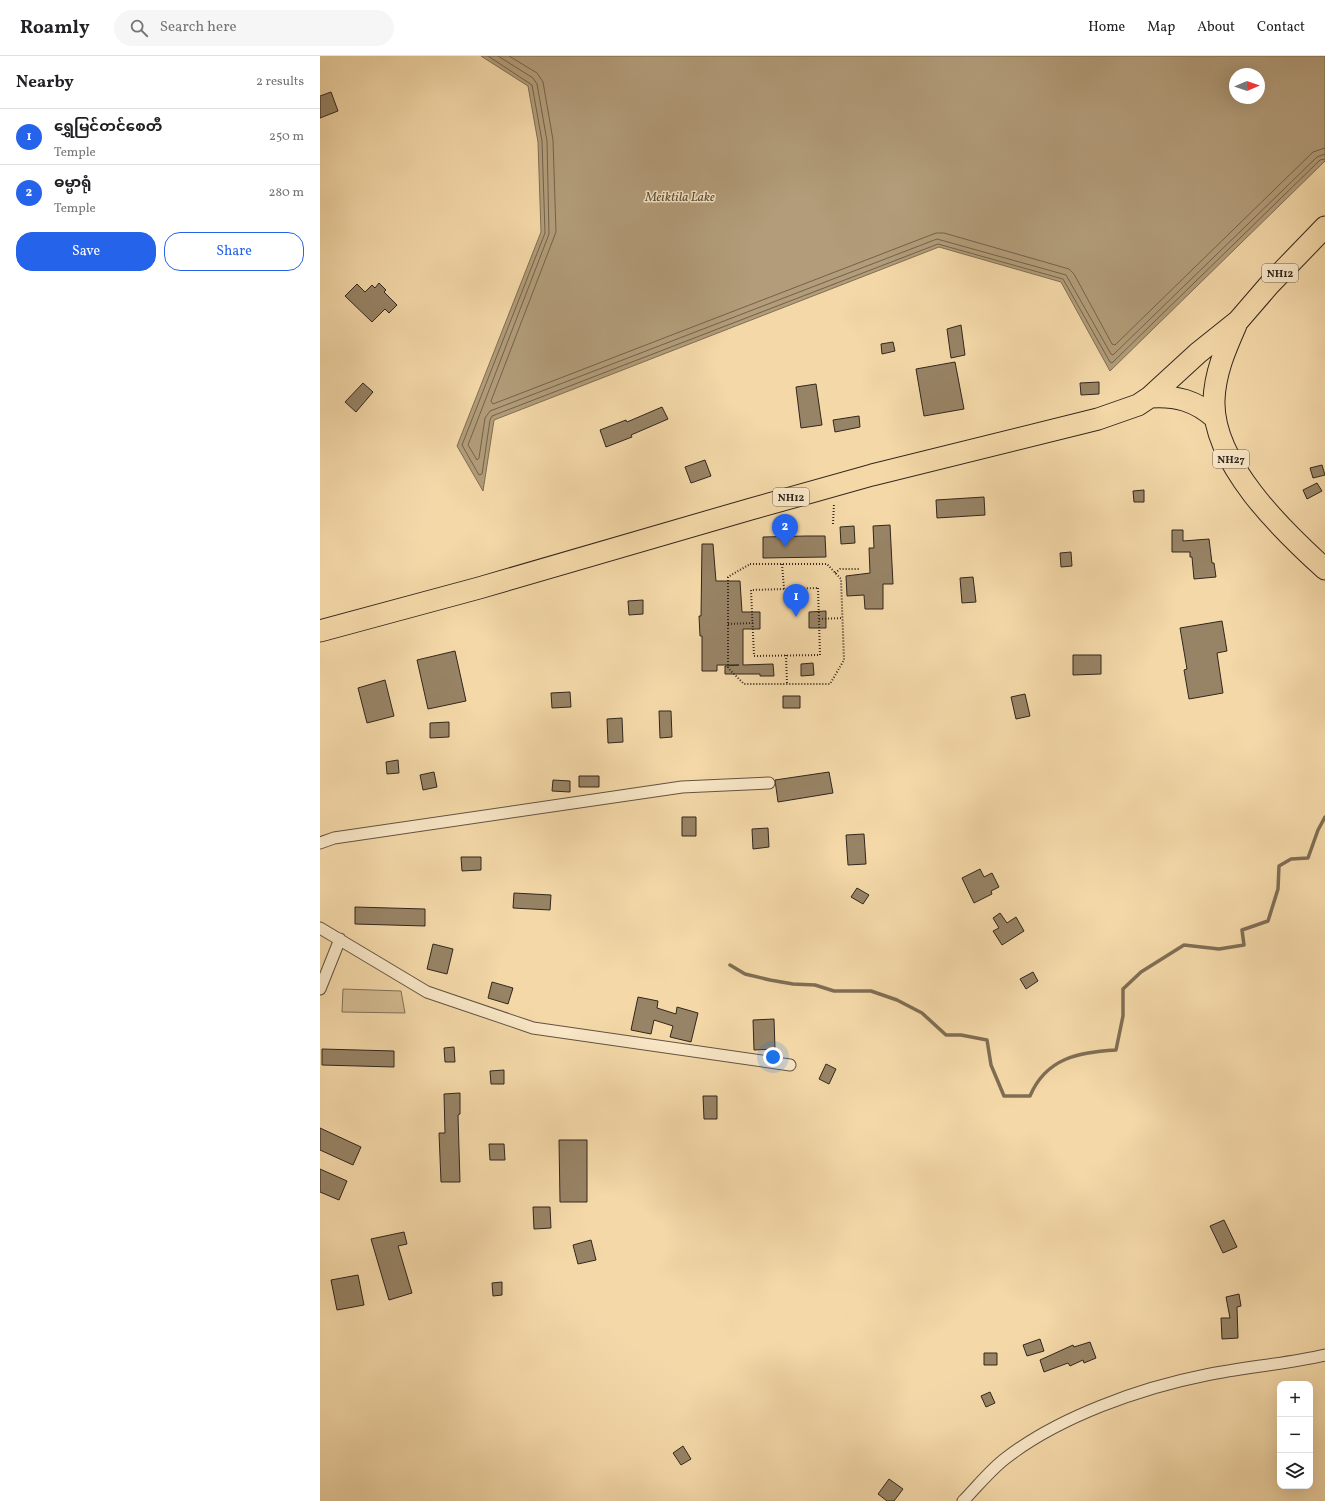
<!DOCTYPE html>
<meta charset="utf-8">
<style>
:root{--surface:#fff;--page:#f6f6f6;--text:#202124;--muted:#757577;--line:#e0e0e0;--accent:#2563eb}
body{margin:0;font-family:Vollkorn,"Noto Sans Myanmar",serif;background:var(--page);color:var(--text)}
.controls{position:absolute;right:12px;bottom:12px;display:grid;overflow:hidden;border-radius:8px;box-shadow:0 4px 16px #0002}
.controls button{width:36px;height:36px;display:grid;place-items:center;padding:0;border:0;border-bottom:1px solid var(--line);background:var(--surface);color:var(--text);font:20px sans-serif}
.compass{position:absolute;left:909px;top:12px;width:36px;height:36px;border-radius:50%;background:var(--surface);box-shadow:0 4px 16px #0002;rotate:88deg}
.you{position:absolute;left:453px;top:1001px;width:14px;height:14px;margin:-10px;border:3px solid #fff;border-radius:50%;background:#1a73e8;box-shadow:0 0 0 6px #1a73e833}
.badge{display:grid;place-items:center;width:26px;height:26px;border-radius:50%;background:var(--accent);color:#fff;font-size:13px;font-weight:700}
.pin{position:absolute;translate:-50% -33px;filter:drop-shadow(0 1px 2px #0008)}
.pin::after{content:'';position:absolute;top:21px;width:14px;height:12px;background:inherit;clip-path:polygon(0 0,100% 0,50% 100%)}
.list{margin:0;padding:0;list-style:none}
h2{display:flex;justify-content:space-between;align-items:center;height:52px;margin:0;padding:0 16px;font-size:17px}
h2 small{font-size:13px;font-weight:400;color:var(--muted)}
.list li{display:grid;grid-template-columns:26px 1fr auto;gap:12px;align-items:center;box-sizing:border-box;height:56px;padding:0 16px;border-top:1px solid var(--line)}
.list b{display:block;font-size:15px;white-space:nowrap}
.list p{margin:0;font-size:13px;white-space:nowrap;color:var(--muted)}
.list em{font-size:13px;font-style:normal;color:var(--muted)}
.actions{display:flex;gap:8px;padding:12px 16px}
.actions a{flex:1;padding:9px 0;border:1px solid var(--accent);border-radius:16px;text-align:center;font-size:14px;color:var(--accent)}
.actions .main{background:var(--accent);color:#fff}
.icon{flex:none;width:22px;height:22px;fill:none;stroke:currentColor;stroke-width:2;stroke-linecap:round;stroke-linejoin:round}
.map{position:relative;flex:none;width:1005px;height:1445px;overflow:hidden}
header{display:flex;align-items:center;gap:24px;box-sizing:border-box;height:56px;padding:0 20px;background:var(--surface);border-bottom:1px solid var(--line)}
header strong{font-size:19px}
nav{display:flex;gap:22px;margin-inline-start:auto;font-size:14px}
.search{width:280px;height:36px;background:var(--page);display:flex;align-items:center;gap:10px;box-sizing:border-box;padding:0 14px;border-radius:22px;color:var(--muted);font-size:15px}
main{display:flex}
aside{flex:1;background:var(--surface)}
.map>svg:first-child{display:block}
.green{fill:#d3ba90;stroke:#827056}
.water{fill:#b29c79;stroke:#7f6d54;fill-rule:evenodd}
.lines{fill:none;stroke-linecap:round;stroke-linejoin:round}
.shore{stroke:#72624b;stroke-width:1}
.stream{stroke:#7f6d54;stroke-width:3.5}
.building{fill:#978365;stroke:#32271d}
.street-casing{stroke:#625340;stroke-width:13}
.highway-casing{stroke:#32271d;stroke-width:23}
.path{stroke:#32271d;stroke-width:2;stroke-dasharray:1 2;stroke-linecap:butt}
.street{stroke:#f8e6c6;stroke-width:11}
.highway{stroke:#f4d8a8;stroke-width:21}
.labels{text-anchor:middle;stroke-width:3;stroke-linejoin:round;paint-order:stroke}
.shield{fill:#f8e6c6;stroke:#6d6050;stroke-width:1}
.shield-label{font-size:11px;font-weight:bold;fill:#32271d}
.water-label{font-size:13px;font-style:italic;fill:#584a39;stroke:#f8e6c6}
</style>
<header>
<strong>Roamly</strong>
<div class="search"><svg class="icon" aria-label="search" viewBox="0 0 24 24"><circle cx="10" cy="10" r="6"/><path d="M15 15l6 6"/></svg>Search here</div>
<nav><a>Home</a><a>Map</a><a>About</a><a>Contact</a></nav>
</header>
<main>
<aside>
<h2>Nearby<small>2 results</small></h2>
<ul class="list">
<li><span class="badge">1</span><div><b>ရွှေမြင်တင်စေတီ</b><p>Temple</p></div><em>250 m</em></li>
<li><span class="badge">2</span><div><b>ဓမ္မာရုံ</b><p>Temple</p></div><em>280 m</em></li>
</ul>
<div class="actions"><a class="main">Save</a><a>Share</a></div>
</aside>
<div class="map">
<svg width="1005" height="1445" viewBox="0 0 1005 1445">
<rect width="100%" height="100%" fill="#f4d8a8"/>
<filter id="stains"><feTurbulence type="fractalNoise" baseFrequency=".005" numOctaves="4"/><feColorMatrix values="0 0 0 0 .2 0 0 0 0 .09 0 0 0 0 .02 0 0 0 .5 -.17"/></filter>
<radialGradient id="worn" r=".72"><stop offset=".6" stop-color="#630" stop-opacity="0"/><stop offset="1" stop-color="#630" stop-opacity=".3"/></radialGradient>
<path class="green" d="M23,933L81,935L85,957L22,956Z"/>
<path class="water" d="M161,0H1005V105L790,315L741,226L619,191L174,364L163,435L137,390L221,176L218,86L208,30ZM915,18H939V42H915Z"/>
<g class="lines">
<path class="shore" d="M168,0L212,29L222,85L225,177L142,389L159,419L162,418L170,364L172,360L618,188L743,223L790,306L792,307L1000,104L1005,103
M178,0L213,22L217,28L227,85L229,178L148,389L157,404L159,402L165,362L170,355L617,183L746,219L791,298L793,299L997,101L1005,98
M189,0L217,17L223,26L233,84L236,176L171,345L173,348L616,177H624L749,213L754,218L792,288L795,289L993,96L1005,92"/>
<path class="stream" d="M410,909L425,918L450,924L473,928L495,929L514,935H551L577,944L602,957L626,979H641L667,984L671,1009L684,1040H710C726,1002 759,996 796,994L803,960V933L821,916L864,889L899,893L924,889L922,874L948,865L958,833L959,810L971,803L988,802L998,774L1005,761"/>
</g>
<path class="building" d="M11,36L18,55L0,62V40Z
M59,227L66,234L64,236L77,249L69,257L65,253L52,266L25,240L37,228L45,236L52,229L55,232Z
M641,269L645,299L631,302L627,273Z
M573,286L575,295L562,298L561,288Z
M635,306L644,353L604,360L596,313Z
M779,326V338L761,339L760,327Z
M43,327L53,336L36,356L25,346Z
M496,328L502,369L481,372L476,331Z
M342,351L348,363L311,379L312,381L286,391L280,374L306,364L307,366Z
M539,360L540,371L515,376L513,364Z
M385,404L391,420L371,427L365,411Z
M1002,409L1005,419L993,422L990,412Z
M997,427L1002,435L987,443L983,434Z
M824,434V446H814L813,435Z
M664,441L665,459L617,462L616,444Z
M570,469L573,528H563V553H545L544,539L527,540L526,520L550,517L549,492H554L553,470Z
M534,470L535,487L521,488L520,471Z
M852,474H863V485L889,483L892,507H894L896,521L874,523L872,501H870V496H852Z
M486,480H505L506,501L443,502V481Z
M382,488H393L396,525H420L422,556H440V573H423V609L453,608L454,620H440V618H405V610L419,609H397V615H382V580H380L379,560H381Z
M751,496L752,510L741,511L740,497Z
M653,521L656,546L642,547L640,522Z
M323,544V558L309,559L308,545Z
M506,555V572H489V556Z
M902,565L907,595L897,597L903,637L869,643L864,614L867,613L860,572Z
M135,595L146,645L108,653L97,604Z
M753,599H781V618L753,619Z
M493,607L494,619L481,620V608Z
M65,624L74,660L47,667L38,632Z
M250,636L251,651L232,652L231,637Z
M705,638L710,660L696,663L691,641Z
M463,640H480V652H463Z
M339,655H351L352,681L340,682Z
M302,662L303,686L288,687L287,663Z
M129,666V681L110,682V667Z
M78,704L79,717L67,718L66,706Z
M114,716L117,731L103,734L100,719Z
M509,716L513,737L458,746L455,724Z
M259,720H279V731H259Z
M233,724L250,725V736L232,735Z
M362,761H376V780H362Z
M448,772L449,791L433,793L432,773Z
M544,778L546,808L528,809L526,779Z
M141,801H161V814L142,815Z
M660,813L664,821L672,817L679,831L671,835L672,838L654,847L642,822Z
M537,832L549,839L543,848L531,841Z
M194,837L231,839L230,854L193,852Z
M35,851L105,853V870L35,868Z
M680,857L687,867L696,861L704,875L682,889L673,875L679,872L673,862Z
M113,888L133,893L127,918L107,913Z
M713,916L718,925L706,933L700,923Z
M172,926L193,932L188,948L168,942Z
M318,941L338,945L337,952L356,958L357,951L378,957L371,986L350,981L353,970L334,964L331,978L311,974Z
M454,963L455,993L434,994L433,964Z
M134,991L135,1006H125L124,992Z
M2,993L74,995V1011L2,1009Z
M506,1008L516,1013L509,1028L499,1023Z
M184,1014V1028H171L170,1015Z
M140,1037V1058L138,1059L140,1126H121L119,1077H125L124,1038Z
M383,1040H397V1063H384Z
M0,1072L41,1091L33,1109L0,1094Z
M239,1084H267V1146H240Z
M169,1088H184L185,1104H170Z
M0,1113L27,1125L19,1144L0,1136Z
M213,1151H230L231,1172L214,1173Z
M904,1164L917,1191L903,1197L890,1170Z
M84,1176L87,1188L78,1190L92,1237L69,1244L51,1183Z
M271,1184L276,1204L258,1208L253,1189Z
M38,1219L44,1249L17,1254L11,1224Z
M182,1226V1239L173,1240L172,1227Z
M919,1238L921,1250L917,1251L918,1282L902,1283L901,1262H910L906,1241Z
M720,1283L724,1295L707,1300L703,1289Z
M770,1286L776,1302L764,1307L763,1304L750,1310L748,1307L724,1316L720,1304L753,1289L754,1291Z
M664,1297H677V1309H664Z
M670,1336L675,1347L666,1351L661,1340Z
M363,1390L371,1403L361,1409L353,1397Z
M569,1423L583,1433L574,1445H567L558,1438Z"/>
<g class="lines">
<g class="street-casing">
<path id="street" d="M0,787L14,782L362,731L449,727
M0,872L107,936L213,972L470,1009
M0,933L20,883
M643,1445C657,1431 670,1414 686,1402C739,1361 820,1332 886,1319C925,1311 965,1308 1005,1299"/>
</g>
<g class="highway-casing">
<path id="highway" d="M916,269C905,294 895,317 894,344C892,407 962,474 1005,513
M830,341C856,339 876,345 895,362
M0,575L159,532L431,453L552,419L778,363L818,349L830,341L878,297L918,265L949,229L1005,171"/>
</g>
<path class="path" d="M513,468L514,447
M430,508H507L521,523L524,604L510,628H424L408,612V521Z
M462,508L464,533
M515,517L520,513H540
M498,532L500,599L434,600L431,534Z
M499,563L523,562
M408,568L433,567
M466,599L467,628"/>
<use href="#street" class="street"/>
<use href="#highway" class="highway"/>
</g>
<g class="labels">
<g class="shield">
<rect x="942" y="208" width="36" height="18" rx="3"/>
<rect x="893" y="394" width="36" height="18" rx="3"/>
<rect x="453" y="432" width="36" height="18" rx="3"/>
</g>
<g class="shield-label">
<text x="960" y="221">NH12</text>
<text x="911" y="407">NH27</text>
<text x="471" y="445">NH12</text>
</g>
<g class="water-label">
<text x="360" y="145">Meiktila Lake</text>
</g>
</g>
<rect width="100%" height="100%" filter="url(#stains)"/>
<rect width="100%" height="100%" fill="url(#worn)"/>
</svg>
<div class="controls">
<button>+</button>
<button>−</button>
<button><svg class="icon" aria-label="layers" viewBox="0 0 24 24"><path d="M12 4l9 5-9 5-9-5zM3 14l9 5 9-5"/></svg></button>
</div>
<svg class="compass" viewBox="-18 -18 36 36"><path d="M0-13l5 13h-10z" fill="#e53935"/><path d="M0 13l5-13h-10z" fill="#757577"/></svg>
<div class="you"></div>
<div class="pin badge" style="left:476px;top:561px">1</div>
<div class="pin badge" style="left:465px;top:491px">2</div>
</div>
</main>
